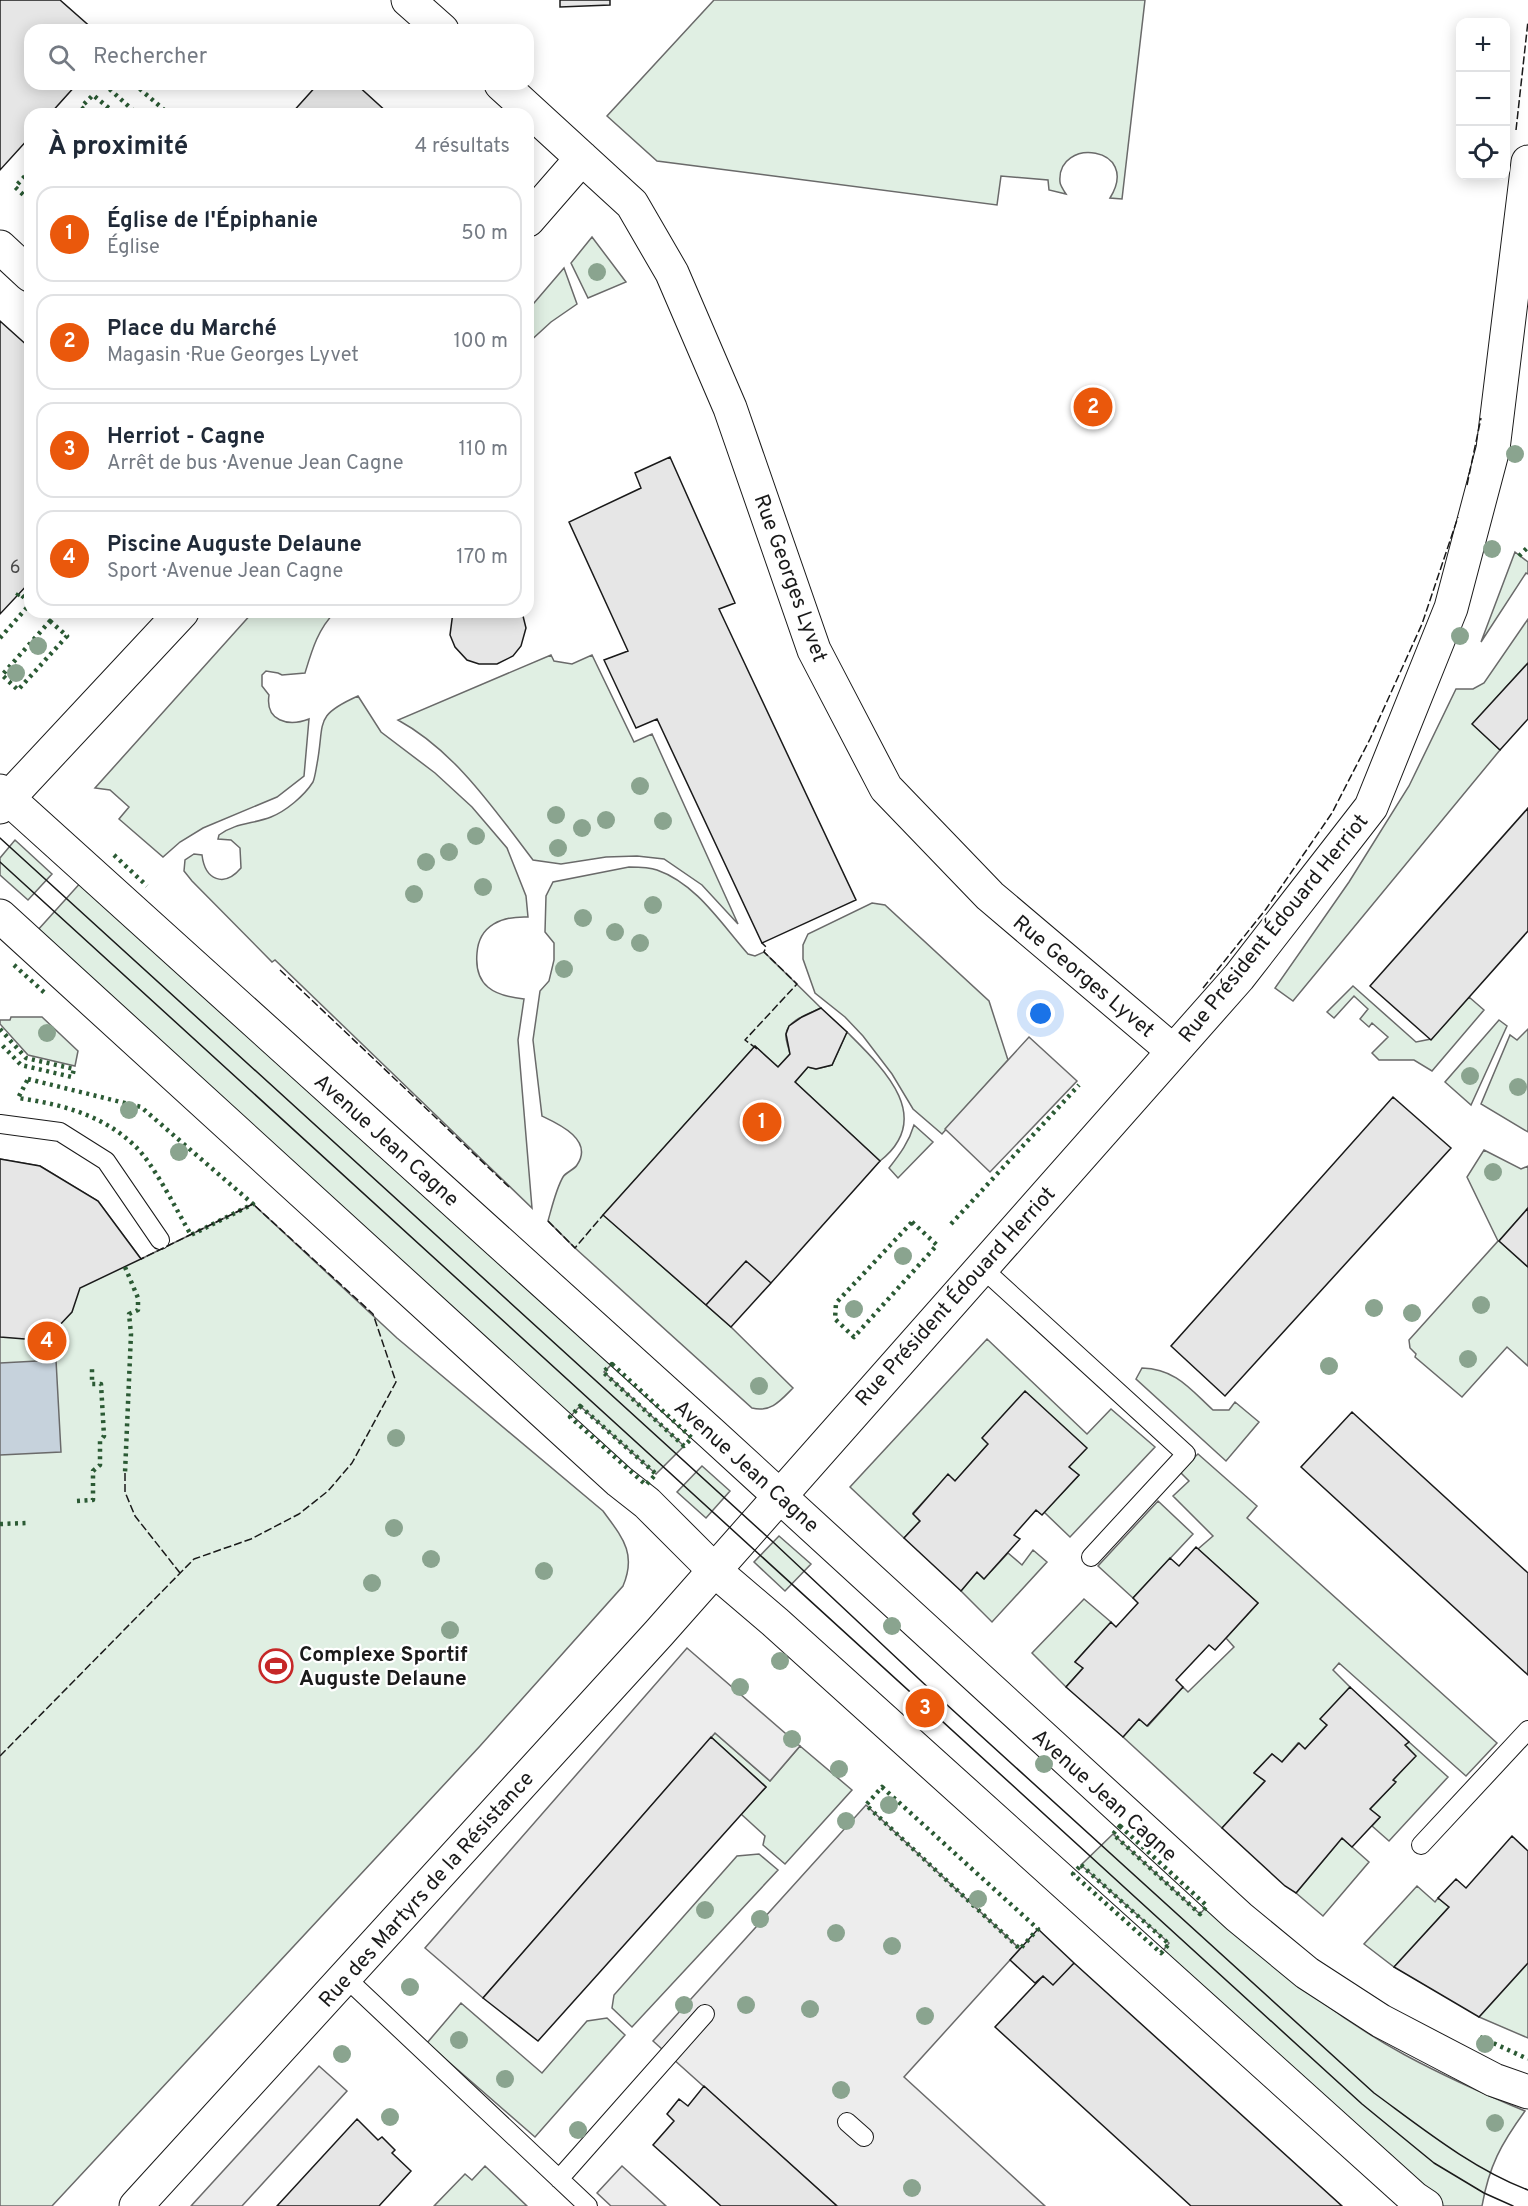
<!DOCTYPE html>
<html lang="fr">
<meta charset="utf-8">
<style>
:root{--surface:#fff;--page:#f6f6f7;--text:#1f2937;--muted:#747a83;--line:#e0e1e3;--accent:#ea580c}
body{margin:0;font-family:Overpass,sans-serif;background:var(--page);color:var(--text)}
.controls{position:absolute;right:18px;top:18px;display:grid;overflow:hidden;border-radius:12px;box-shadow:0 3px 15px #0003}
.controls button{width:54px;height:54px;display:grid;place-items:center;padding:0;border:0;border-bottom:2px solid var(--line);background:var(--surface);color:var(--text);font:30px sans-serif}
.you{position:absolute;left:1041px;top:1014px;width:21px;height:21px;margin:-15px;border:4px solid #fff;border-radius:50%;background:#1a73e8;box-shadow:0 0 0 9px #1a73e833}
.badge{display:grid;place-items:center;width:39px;height:39px;border-radius:50%;background:var(--accent);color:#fff;font-size:20px;font-weight:700}
.pin{position:absolute;translate:-50% -50%;border:3px solid #fff;box-shadow:0 2px 6px #0006}
.list{margin:0;padding:0;list-style:none}
h2{display:flex;justify-content:space-between;align-items:center;height:78px;margin:0;padding:0 24px;font-size:26px}
h2 small{font-size:20px;font-weight:400;color:var(--muted)}
.list li{display:grid;grid-template-columns:39px 1fr auto;gap:18px;align-items:center;box-sizing:border-box;height:96px;margin:0 12px 12px;padding:0 12px;border:2px solid var(--line);border-radius:18px}
.list b{display:block;font-size:22px;white-space:nowrap}
.list p{margin:0;font-size:20px;white-space:nowrap;color:var(--muted)}
.list em{font-size:20px;font-style:normal;color:var(--muted)}
.icon{flex:none;width:33px;height:33px;fill:none;stroke:currentColor;stroke-width:2;stroke-linecap:round;stroke-linejoin:round}
.map{position:relative;flex:none;width:1528px;height:2206px;overflow:hidden}
.search{position:absolute;background:var(--surface);box-shadow:0 3px 15px #0003;left:24px;top:24px;width:510px;height:66px;display:flex;align-items:center;gap:15px;box-sizing:border-box;padding:0 21px;border-radius:18px;color:var(--muted);font-size:22px}
.panel{position:absolute;background:var(--surface);box-shadow:0 3px 15px #0003;left:24px;top:108px;width:510px;height:510px;border-radius:18px}
.map>svg:first-child{display:block}
.green{fill:#e0efe3;stroke:#6a6a6a;stroke-width:1.5}
.parking{fill:#ededed;stroke:#6a6a6a;stroke-width:1.5}
.water{fill:#c6d2dc;stroke:#6a6a6a;stroke-width:1.5}
.building{fill:#e6e6e6;stroke:#1a1a1a;stroke-width:1.5}
.lines{fill:none;stroke-linecap:round;stroke-linejoin:round}
.lane-casing{stroke:#1a1a1a;stroke-width:20}
.street-casing{stroke:#1a1a1a;stroke-width:35}
.secondary-casing{stroke:#1a1a1a;stroke-width:35}
.lane{stroke:#fff;stroke-width:18}
.street{stroke:#fff;stroke-width:33}
.secondary{stroke:#fff;stroke-width:33}
.tram{stroke:#1a1a1a;stroke-width:1.5}
.hedge{stroke:#2b5a34;stroke-width:4.5;stroke-dasharray:3 4.5;stroke-linecap:butt}
.fence{stroke:#1a1a1a;stroke-width:1.5;stroke-dasharray:8 3;stroke-linecap:butt}
.tree{fill:#8aa48f}
.labels{text-anchor:middle;stroke-width:4.5;stroke-linejoin:round;paint-order:stroke}
.number-label{font-size:18px;fill:#4d4d4d}
.street-label{font-size:21px;fill:#1a1a1a;stroke:#fff}
.poi-label{font-size:21px;font-weight:bold;fill:#1a1a1a;stroke:#fff;text-anchor:start}
</style>
<div class="map">
<svg width="1528" height="2206" viewBox="0 0 1528 2206">
<rect width="100%" height="100%" fill="#fff"/>
<path class="green" d="M714,0H1145L1122,199L1110,198C1142,146 1056,136 1060,182C1060,185 1064,191 1066,194L1049,190L1048,180L1001,176L997,205L657,161L607,116Z
M592,237L626,282L588,298L571,263Z
M564,268L577,304L551,322L528,343V310Z
M1515,552L1528,562V574L1526,573L1481,642Z
M253,612H335C318,629 312,650 305,673L282,675L278,673L266,671L262,675V686L269,695C265,721 288,727 309,719L304,776L277,797L203,828L180,842L163,857L119,819L129,807L110,790L95,788Z
M1528,619V663L1473,724L1500,750L1293,1001L1275,988L1349,882L1409,786L1456,689H1473L1484,683Z
M551,655L554,661L572,664L592,655L634,742L652,734L738,924L702,885L664,859L637,856L606,857L561,864L533,860C494,809 455,751 398,720Z
M358,696L381,732L435,773L472,807L507,848L526,896L528,917C502,916 479,925 477,953C474,986 494,996 524,999L518,1040L532,1208L275,960L272,962L192,881L184,871L185,860L194,854L202,855C205,880 224,888 241,868L240,848L231,840L218,839L219,835C235,823 253,824 271,817C286,811 304,796 313,782C315,777 316,769 317,764C325,722 313,716 358,696Z
M15,840L52,874L28,900L0,875V858Z
M629,867C638,867 649,867 657,870C697,884 722,925 748,954L755,956L764,952L821,1008C811,1013 787,1020 786,1034C785,1040 789,1048 790,1054L778,1067L755,1046L604,1215L731,1327L793,1388C781,1400 771,1413 752,1408L575,1248L548,1221C552,1207 556,1189 563,1177C566,1172 574,1170 577,1165C594,1140 559,1124 542,1116L533,1040L540,991L549,981L554,960V943L545,932L546,896L553,882Z
M83,880L612,1364L604,1372L684,1446L656,1474L580,1406L570,1417L37,931Z
M872,903L885,905L989,1001L1008,1060L942,1134L913,1109L892,1074L863,1036L845,1017L815,993L803,959V945L808,934Z
M1353,986L1416,1042L1431,1039L1469,997L1484,1010L1432,1071L1414,1060H1379L1372,1053L1388,1037L1372,1023L1369,1027L1360,1019L1368,1009L1354,996L1334,1018L1327,1012Z
M11,1017H42L78,1051L75,1066L28,1055L0,1024V1020H10Z
M1499,1020L1507,1026L1471,1105L1445,1082Z
M1528,1029V1132L1481,1104L1510,1035L1517,1040Z
M847,1032C882,1067 936,1117 880,1161L795,1082L808,1067L816,1069L832,1065Z
M914,1125L933,1142L898,1178L889,1168C900,1154 909,1142 914,1125Z
M1484,1150L1521,1169L1528,1166V1208L1499,1241L1528,1267V1366L1507,1347L1462,1397L1415,1357L1416,1354L1410,1348L1409,1340L1498,1241L1467,1177Z
M0,1159L40,1166L98,1201L141,1259L253,1204L397,1338L603,1511C622,1537 637,1553 623,1586L480,1746L52,2206H0Z
M987,1339L1087,1434L1111,1409L1155,1447L1070,1537L1044,1512L1079,1475L1069,1467L988,1444L955,1481L948,1475L913,1513L920,1521L904,1538L850,1487Z
M1142,1368C1176,1369 1190,1389 1213,1410H1229L1235,1402L1259,1422L1226,1461L1136,1379Z
M1198,1454L1257,1506L1247,1518L1497,1743L1466,1776L1339,1663L1333,1670L1350,1687L1321,1719L1327,1725L1305,1749L1298,1743L1282,1762L1272,1754L1254,1773L1265,1781L1222,1828L1123,1737L1139,1719L1148,1726L1183,1687L1188,1692L1234,1647L1226,1638L1258,1603L1198,1549L1213,1536L1173,1496L1189,1481L1179,1471Z
M702,1466L730,1491L706,1518L677,1492Z
M1158,1501L1193,1534L1133,1598L1098,1566Z
M779,1536L811,1564L785,1591L754,1562Z
M1033,1550L1047,1562L992,1622L961,1591L977,1572L984,1579L1008,1553L1022,1565Z
M1084,1599L1111,1622L1075,1662L1083,1668L1066,1687L1032,1653Z
M715,1733L770,1781L800,1746L852,1790L785,1864L763,1845L765,1836L741,1814L766,1787L711,1737Z
M1409,1742L1448,1777L1389,1841L1372,1826L1380,1817L1370,1809L1395,1783L1393,1780L1415,1756L1405,1745Z
M1113,1834L1200,1914L1207,1906C1267,1962 1333,2016 1405,2055C1444,2076 1484,2094 1525,2111C1501,2144 1489,2166 1482,2206H1443L1421,2192L1161,1953L1169,1943L1081,1865Z
M1342,1838L1369,1862L1323,1916L1296,1893Z
M759,1854L778,1870L632,2027L612,2008L614,1995L737,1856Z
M1417,1886L1435,1902L1438,1898L1449,1907L1394,1967L1364,1944Z
M1528,1963V2038L1479,2017Z
M461,2003L542,2073L587,2021L607,2018L625,2035L535,2137L427,2043Z
M485,2166L527,2206H434L465,2174L472,2180Z"/>
<path class="parking" d="M1029,1037L1077,1081L990,1172L945,1129Z
M687,1648L800,1746L770,1781L715,1733L483,1998L425,1948Z
M866,1805L1020,1949L904,2077L1045,2206H837L653,2041Z
M319,2066L347,2091L242,2206H191Z
M622,2166L666,2206H611L597,2193Z"/>
<path class="water" d="M56,1360L61,1452L0,1455V1363Z"/>
<path class="building" d="M0,0H60L94,30H30V84H77L50,114H30V137L0,170Z
M560,0H610V5L560,7Z
M318,84H356L389,114H291Z
M0,321L30,348V582L0,614Z
M670,457L735,603L719,609L856,900L762,943L657,719L636,728L604,660L628,651L569,522L641,488L635,473Z
M453,612H522L526,628L521,646L513,656L497,664H479L467,660L455,647L450,635Z
M1528,663V719L1500,750L1472,724Z
M1528,808V931L1431,1040L1370,986Z
M821,1008L847,1032L832,1065L816,1069L808,1067L795,1082L880,1161L771,1283L746,1261L706,1305L603,1215L755,1046L778,1067L790,1054L786,1034L789,1026L802,1017Z
M1393,1097L1451,1148L1225,1396L1171,1346Z
M0,1159L40,1166L98,1201L141,1259L80,1288L72,1312L56,1329V1332L40,1337L25,1339L0,1337Z
M1528,1208V1267L1499,1241Z
M746,1261L771,1283L731,1327L706,1305Z
M1025,1391L1087,1448L1069,1467L1079,1475L1042,1515L1036,1510L1014,1535L1020,1539L984,1579L977,1572L961,1591L904,1538L920,1521L913,1514L948,1474L955,1481L988,1444L982,1438Z
M1352,1412L1528,1573V1675L1301,1467Z
M1196,1547L1258,1603L1215,1650L1209,1645L1176,1680L1183,1687L1147,1726L1139,1719L1123,1737L1066,1687L1083,1668L1075,1662L1111,1622L1116,1627L1138,1603L1133,1598L1170,1558L1179,1566Z
M1350,1687L1409,1742L1405,1745L1416,1756L1393,1780L1396,1782L1370,1809L1380,1817L1352,1847L1342,1838L1296,1893L1285,1886L1222,1828L1265,1781L1254,1773L1272,1754L1282,1762L1299,1743L1305,1749L1327,1725L1320,1719Z
M711,1737L766,1787L538,2041L483,1998Z
M1512,1836L1528,1851V1963L1479,2017L1394,1967L1449,1907L1438,1898L1456,1879L1466,1888Z
M1038,1929L1074,1963L1053,1985L1043,1976L1035,1983L1010,1960Z
M1074,1963L1342,2206H1191L995,2027L1043,1976L1053,1985Z
M704,2086L837,2206H721L653,2145L674,2121L667,2114L679,2099L688,2106Z
M357,2119L378,2140L382,2137L395,2150L392,2153L411,2171L379,2206H277Z"/>
<g class="lines">
<g class="lane-casing">
<path id="lane" d="M0,1124L60,1132L106,1161L160,1240
M981,1267L1186,1454L1091,1557
M1421,1845L1528,1730
M346,1978L588,2206
M847,2122L864,2137
M559,2179L705,2014"/>
</g>
<g class="street-casing">
<path id="street" d="M408,0L442,30
M501,84L632,204L672,273L730,408L814,650L886,788L990,896L1173,1051
M528,220L582,158
M0,247L30,275
M0,807L182,612
M136,2206L659,1633L1239,977L1371,807L1451,608L1493,449L1528,162"/>
</g>
<g class="secondary-casing">
<path id="secondary" d="M0,791L713,1435L1239,1917L1307,1973L1381,2021L1494,2080L1528,2092
M0,916L619,1481L647,1503L714,1570L775,1622L1414,2198L1426,2206"/>
</g>
<use href="#lane" class="lane"/>
<use href="#street" class="street"/>
<use href="#secondary" class="secondary"/>
<path class="tram" d="M0,838L773,1542L935,1694L1374,2093C1422,2128 1471,2168 1528,2190
M0,862L1362,2104L1434,2163L1484,2193L1513,2206"/>
<path class="hedge" d="M104,84L137,114
M134,84L169,114
M89,114L81,107L93,95L116,114
M30,179L26,175L15,187L30,201
M1519,556L1528,547
M17,596L19,593L30,603
M50,621L67,636L18,690L2,675Z
M0,638L30,604
M114,855L147,886
M14,965L47,995
M0,1029L26,1058L74,1069L72,1077L21,1065L0,1043
M28,1079L141,1107L253,1204L191,1235C177,1211 154,1164 135,1146C103,1115 61,1104 18,1098Z
M912,1222L937,1245L854,1337L835,1319L836,1303Z
M951,1224L1079,1085
M125,1267L138,1298V1310L129,1314L131,1334L125,1473
M612,1364L692,1438L684,1446L603,1372Z
M580,1406L656,1474L646,1485L570,1417Z
M77,1501L93,1500V1471L100,1465V1441L104,1436L101,1384H92V1369
M0,1524L26,1523
M882,1787L1038,1929L1020,1949L866,1805Z
M1120,1826L1207,1906L1200,1914L1113,1834Z
M1081,1865L1169,1944L1161,1953L1073,1874Z
M1480,2037L1528,2059"/>
<path class="fence" d="M1516,130L1528,21
M1467,485L1481,418
M280,970L509,1187
M1203,988L1266,909L1332,813L1370,739L1422,624L1458,517
M757,1049L745,1040L797,984L764,952L766,947L762,943
M548,1221L575,1248L603,1215
M125,1473V1492L135,1516L180,1573
M0,1756L194,1559L251,1539L299,1514L328,1491L352,1463L396,1382L373,1314L253,1204L141,1259"/>
</g>
<g class="tree">
<circle cx="597" cy="272" r="9"/>
<circle cx="1515" cy="454" r="9"/>
<circle cx="1492" cy="549" r="9"/>
<circle cx="1460" cy="636" r="9"/>
<circle cx="38" cy="646" r="9"/>
<circle cx="16" cy="673" r="9"/>
<circle cx="640" cy="786" r="9"/>
<circle cx="556" cy="815" r="9"/>
<circle cx="606" cy="820" r="9"/>
<circle cx="663" cy="821" r="9"/>
<circle cx="582" cy="828" r="9"/>
<circle cx="476" cy="836" r="9"/>
<circle cx="558" cy="848" r="9"/>
<circle cx="449" cy="852" r="9"/>
<circle cx="426" cy="862" r="9"/>
<circle cx="483" cy="887" r="9"/>
<circle cx="414" cy="894" r="9"/>
<circle cx="653" cy="905" r="9"/>
<circle cx="583" cy="918" r="9"/>
<circle cx="615" cy="932" r="9"/>
<circle cx="640" cy="943" r="9"/>
<circle cx="564" cy="969" r="9"/>
<circle cx="47" cy="1033" r="9"/>
<circle cx="1470" cy="1076" r="9"/>
<circle cx="1518" cy="1087" r="9"/>
<circle cx="129" cy="1110" r="9"/>
<circle cx="179" cy="1152" r="9"/>
<circle cx="1493" cy="1172" r="9"/>
<circle cx="903" cy="1256" r="9"/>
<circle cx="1481" cy="1305" r="9"/>
<circle cx="1374" cy="1308" r="9"/>
<circle cx="854" cy="1309" r="9"/>
<circle cx="1412" cy="1313" r="9"/>
<circle cx="1468" cy="1359" r="9"/>
<circle cx="1329" cy="1366" r="9"/>
<circle cx="759" cy="1386" r="9"/>
<circle cx="396" cy="1438" r="9"/>
<circle cx="394" cy="1528" r="9"/>
<circle cx="431" cy="1559" r="9"/>
<circle cx="544" cy="1571" r="9"/>
<circle cx="372" cy="1583" r="9"/>
<circle cx="892" cy="1626" r="9"/>
<circle cx="450" cy="1630" r="9"/>
<circle cx="780" cy="1661" r="9"/>
<circle cx="740" cy="1687" r="9"/>
<circle cx="792" cy="1739" r="9"/>
<circle cx="1044" cy="1764" r="9"/>
<circle cx="839" cy="1769" r="9"/>
<circle cx="889" cy="1805" r="9"/>
<circle cx="846" cy="1821" r="9"/>
<circle cx="978" cy="1899" r="9"/>
<circle cx="705" cy="1910" r="9"/>
<circle cx="760" cy="1919" r="9"/>
<circle cx="836" cy="1933" r="9"/>
<circle cx="892" cy="1946" r="9"/>
<circle cx="410" cy="1987" r="9"/>
<circle cx="684" cy="2005" r="9"/>
<circle cx="746" cy="2005" r="9"/>
<circle cx="810" cy="2009" r="9"/>
<circle cx="925" cy="2016" r="9"/>
<circle cx="459" cy="2040" r="9"/>
<circle cx="1485" cy="2044" r="9"/>
<circle cx="342" cy="2054" r="9"/>
<circle cx="505" cy="2079" r="9"/>
<circle cx="841" cy="2090" r="9"/>
<circle cx="390" cy="2117" r="9"/>
<circle cx="1495" cy="2123" r="9"/>
<circle cx="578" cy="2130" r="9"/>
<circle cx="912" cy="2188" r="9"/>
</g>
<defs>
<g id="stadium-ring" transform="scale(1.725)"><circle r="9.5" fill="#fff" stroke="#c62828" stroke-width="1.5"/><path d="M0-5a6.5 5 0 1 0 0 10a6.5 5 0 1 0 0-10ZM-3.5-1.8h7v3.6h-7Z" fill="#c62828"/></g>
</defs>
<g fill-rule="evenodd">
<use href="#stadium-ring" x="276" y="1666"/>
</g>
<g class="labels">
<g class="number-label">
<text x="15" y="573">6</text>
</g>
<g class="street-label">
<text transform="translate(791 578) rotate(70)" y="7">Rue Georges Lyvet</text>
<text transform="translate(1273 928) rotate(-51)" y="7">Rue Président Édouard Herriot</text>
<text transform="translate(1084 976) rotate(40)" y="7">Rue Georges Lyvet</text>
<text transform="translate(387 1140) rotate(42)" y="7">Avenue Jean Cagne</text>
<text transform="translate(955 1296) rotate(-48)" y="7">Rue Président Édouard Herriot</text>
<text transform="translate(747 1466) rotate(42)" y="7">Avenue Jean Cagne</text>
<text transform="translate(1105 1795) rotate(42)" y="7">Avenue Jean Cagne</text>
<text transform="translate(426 1889) rotate(-48)" y="7">Rue des Martyrs de la Résistance</text>
</g>
<g class="poi-label">
<text x="299" y="1661">Complexe Sportif<tspan x="299" dy="24">Auguste Delaune</tspan></text>
</g>
</g>
</svg>
<div class="controls">
<button>+</button>
<button>−</button>
<button><svg class="icon" aria-label="locate" viewBox="0 0 24 24"><circle cx="12" cy="12" r="6"/><path d="M12 2v4M12 18v4M2 12h4M18 12h4"/></svg></button>
</div>
<div class="you"></div>
<div class="pin badge" style="left:762px;top:1122px">1</div>
<div class="pin badge" style="left:1093px;top:407px">2</div>
<div class="pin badge" style="left:925px;top:1708px">3</div>
<div class="pin badge" style="left:47px;top:1341px">4</div>
<div class="search"><svg class="icon" aria-label="search" viewBox="0 0 24 24"><circle cx="10" cy="10" r="6"/><path d="M15 15l6 6"/></svg>Rechercher</div>
<section class="panel">
<h2>À proximité<small>4 résultats</small></h2>
<ul class="list">
<li><span class="badge">1</span><div><b>Église de l'Épiphanie</b><p>Église</p></div><em>50 m</em></li>
<li><span class="badge">2</span><div><b>Place du Marché</b><p>Magasin · Rue Georges Lyvet</p></div><em>100 m</em></li>
<li><span class="badge">3</span><div><b>Herriot - Cagne</b><p>Arrêt de bus · Avenue Jean Cagne</p></div><em>110 m</em></li>
<li><span class="badge">4</span><div><b>Piscine Auguste Delaune</b><p>Sport · Avenue Jean Cagne</p></div><em>170 m</em></li>
</ul>
</section>
</div>
